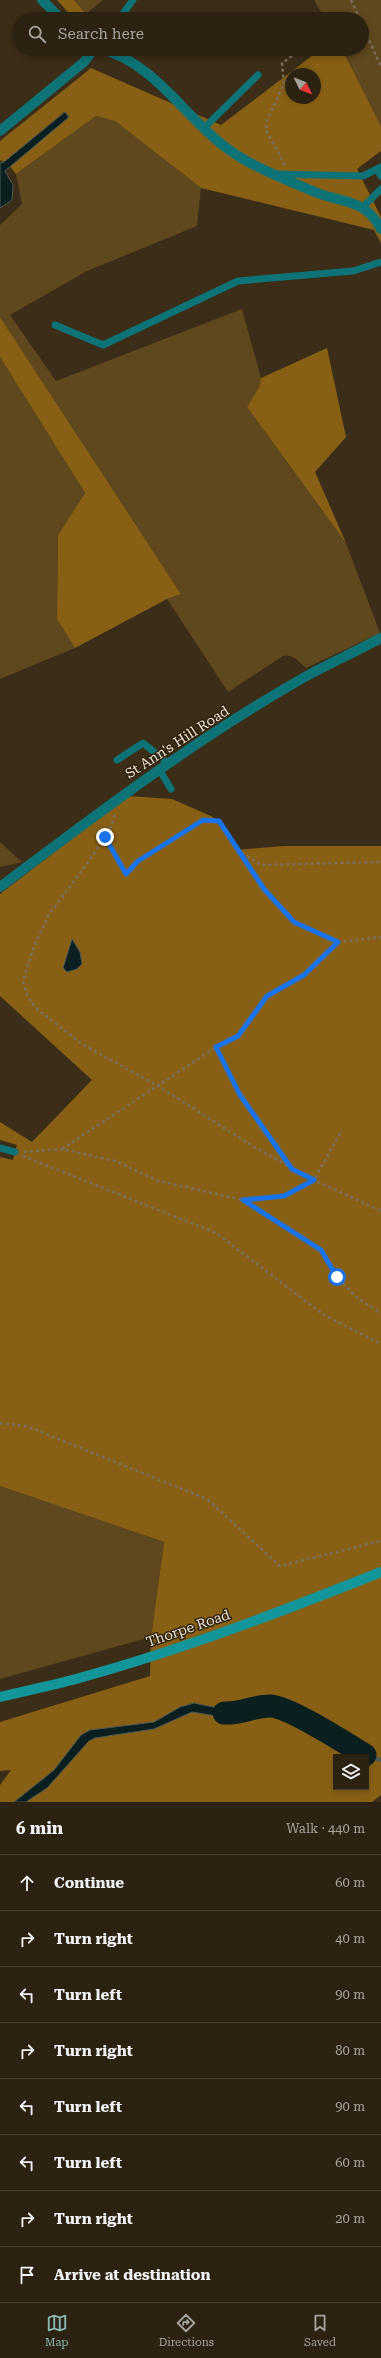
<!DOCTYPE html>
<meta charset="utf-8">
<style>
:root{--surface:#2c2211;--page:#382f1f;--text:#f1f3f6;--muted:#a6a49f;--line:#483f31;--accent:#8bbbb9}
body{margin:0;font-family:"Roboto Serif",serif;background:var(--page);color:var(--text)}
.controls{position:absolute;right:12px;bottom:12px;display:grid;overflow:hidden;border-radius:0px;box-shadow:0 2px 6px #0003}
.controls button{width:36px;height:36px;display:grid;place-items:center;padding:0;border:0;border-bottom:1px solid var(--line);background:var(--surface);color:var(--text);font:20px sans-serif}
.compass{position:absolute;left:285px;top:68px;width:36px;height:36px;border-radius:50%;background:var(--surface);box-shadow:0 2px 6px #0003;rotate:133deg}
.stop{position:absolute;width:12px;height:12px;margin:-9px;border:3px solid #1a73e8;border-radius:50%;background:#fff}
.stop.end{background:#1a73e8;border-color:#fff;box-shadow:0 1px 4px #0008}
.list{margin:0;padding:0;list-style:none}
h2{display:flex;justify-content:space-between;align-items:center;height:52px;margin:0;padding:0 16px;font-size:17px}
h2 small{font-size:13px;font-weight:400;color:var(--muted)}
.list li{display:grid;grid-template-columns:26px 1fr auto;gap:12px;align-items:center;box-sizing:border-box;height:56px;padding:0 16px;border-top:1px solid var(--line)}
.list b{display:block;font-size:15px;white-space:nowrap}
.list em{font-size:13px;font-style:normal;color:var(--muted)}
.icon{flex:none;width:22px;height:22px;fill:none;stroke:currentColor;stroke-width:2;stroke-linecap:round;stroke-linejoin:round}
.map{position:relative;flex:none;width:381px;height:1802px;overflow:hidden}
.search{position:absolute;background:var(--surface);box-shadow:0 2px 6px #0003;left:12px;right:12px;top:12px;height:44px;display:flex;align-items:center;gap:10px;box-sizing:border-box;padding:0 14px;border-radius:22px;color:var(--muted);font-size:15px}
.sheet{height:500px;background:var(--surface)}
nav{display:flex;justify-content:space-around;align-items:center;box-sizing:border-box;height:56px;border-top:1px solid var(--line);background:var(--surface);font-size:11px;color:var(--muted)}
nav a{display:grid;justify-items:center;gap:2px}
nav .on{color:var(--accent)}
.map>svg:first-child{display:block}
.green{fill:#5f471e}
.forest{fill:#886015;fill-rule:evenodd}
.water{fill:#0c1f20;stroke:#4f5956}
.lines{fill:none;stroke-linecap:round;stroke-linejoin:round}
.stream{stroke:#4f5956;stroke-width:4}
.river{stroke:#0c1f20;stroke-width:23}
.path{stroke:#7b6f5c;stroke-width:2.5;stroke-dasharray:3 3;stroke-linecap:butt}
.lane{stroke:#0e7376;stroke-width:7}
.street{stroke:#0e7376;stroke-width:10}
.secondary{stroke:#139599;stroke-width:10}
.route{stroke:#1a73e8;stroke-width:5}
.labels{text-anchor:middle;stroke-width:3;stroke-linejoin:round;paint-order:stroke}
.street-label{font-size:14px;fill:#eae1d4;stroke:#30230d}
</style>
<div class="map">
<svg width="381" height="1802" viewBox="0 0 381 1802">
<rect width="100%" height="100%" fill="#3b2d17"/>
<path class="green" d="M74,0H103L86,14Z
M314,0H381V126L342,49H362V19H325Z
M96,116L115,121L201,188L197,226L87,271L10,315L56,381L242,309L261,378L259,387L247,407L346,543L380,633L306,668C298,661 294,654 283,656L228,692L167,599L181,594L0,317V225L22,204L16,174Z
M0,357L85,493L58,535L57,619L75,648L0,679Z
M0,842L22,862L0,867Z
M0,1486L164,1542L151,1637L0,1679Z"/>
<path class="forest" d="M57,0H74L86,14L81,19H74Z
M321,49H342L381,126V151L357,169L381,217V243L374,230L201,188L115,121L96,116L16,174L9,165L68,117L64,112L4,162L0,160V141L91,68L221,125ZM291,74H315V98H291Z
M0,317L181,594L167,599L75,648L57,619L58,535L85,493L0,357Z
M327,348L346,437L315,472L346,543L247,407L259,387L261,378Z
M128,796L172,799L213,817L236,850L284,846H381V1795L372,1802H0V1785L11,1770L0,1771V1722L150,1676L151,1637L164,1542L0,1486V1157L13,1160L17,1145L0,1140V1122L32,1142L92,1080L0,996V894ZM336,1757H366V1787H336Z"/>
<path class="water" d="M65,112L69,117L5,171L13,185L12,200L0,208V163L4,162Z
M72,939L80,952L82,964L77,969L67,972L63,968Z
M194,1703L228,1710L254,1707L255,1715L229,1718L192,1712L154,1729L95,1738L89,1741L47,1788L26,1802H14L54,1770L81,1735L90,1730L154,1722L180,1707Z"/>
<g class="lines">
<path class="stream" d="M365,1755L381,1760"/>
<path class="river" d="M224,1713C241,1714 254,1706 270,1706C288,1706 347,1744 365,1755"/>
<path class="path" d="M351,0L360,19
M362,24L381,67
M285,165L266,130L267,120L284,84L282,63L302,49
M115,815L111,827L89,861L48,916L34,947L23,981L28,997L37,1009L82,1044L158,1086L254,1147L314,1180L342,1130
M105,837L126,874L138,861L203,820L219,821L264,889L294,922L338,942
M242,853L261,865L381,862
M216,1047L240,1095L291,1167
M62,1149L216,1047L238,1036L267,996L304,975L338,942L381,937
M24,1152L62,1149L115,1161L159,1181L243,1200L284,1196L314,1180L381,1211
M23,1156L216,1233L324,1315L381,1344
M244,1200L321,1250L337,1277L357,1298L381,1313
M0,1423L26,1426L207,1499L280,1566L381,1541"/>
<path class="lane" d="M119,19L133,0
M205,127L258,75
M377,169L381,176
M277,174L363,176L381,167
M363,207L381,189
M55,325L103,345L238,281L353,271L381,262
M117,760L143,743L168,763
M159,769L171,789
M0,1148L15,1152"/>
<path class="street" d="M42,0L61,19
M101,49C155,63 185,118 228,149C250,166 289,181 315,192C341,203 365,198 381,229
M0,131L84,62L90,54V49
M0,887C98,813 196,739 303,678C328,664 355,652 381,638"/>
<path class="secondary" d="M0,1697C28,1690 56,1685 83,1677C184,1649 283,1611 381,1572"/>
</g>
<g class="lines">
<path class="route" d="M105,837L126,874L138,861L203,820L219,821L264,889L294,922L338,942L304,975L267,996L238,1036L216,1047L240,1095L292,1169L314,1180L284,1196L243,1200L321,1250L337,1277"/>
</g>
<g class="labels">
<g class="street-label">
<text transform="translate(177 742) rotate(-33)" y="5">St Ann's Hill Road</text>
<text transform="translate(188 1628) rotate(-19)" y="5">Thorpe Road</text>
</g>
</g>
</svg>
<div class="controls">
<button><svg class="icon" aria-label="layers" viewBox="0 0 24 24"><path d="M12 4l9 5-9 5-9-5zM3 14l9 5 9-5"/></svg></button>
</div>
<svg class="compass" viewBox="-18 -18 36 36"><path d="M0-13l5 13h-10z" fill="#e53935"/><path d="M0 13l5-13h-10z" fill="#a6a49f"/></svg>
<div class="stop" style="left:337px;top:1277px"></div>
<div class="stop end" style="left:105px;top:837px"></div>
<div class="search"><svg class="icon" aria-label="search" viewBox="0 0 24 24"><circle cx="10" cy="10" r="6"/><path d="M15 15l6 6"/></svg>Search here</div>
</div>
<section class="sheet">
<h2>6 min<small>Walk · 440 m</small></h2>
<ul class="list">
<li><svg class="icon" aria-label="ahead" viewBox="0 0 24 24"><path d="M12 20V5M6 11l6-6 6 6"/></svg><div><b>Continue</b></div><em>60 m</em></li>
<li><svg class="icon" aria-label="right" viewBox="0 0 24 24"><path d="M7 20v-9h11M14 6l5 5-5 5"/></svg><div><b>Turn right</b></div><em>40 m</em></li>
<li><svg class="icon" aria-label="left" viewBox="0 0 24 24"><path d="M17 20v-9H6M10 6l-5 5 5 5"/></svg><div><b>Turn left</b></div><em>90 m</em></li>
<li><svg class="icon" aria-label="right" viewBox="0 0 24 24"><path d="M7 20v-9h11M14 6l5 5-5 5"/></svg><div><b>Turn right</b></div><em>80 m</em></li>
<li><svg class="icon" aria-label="left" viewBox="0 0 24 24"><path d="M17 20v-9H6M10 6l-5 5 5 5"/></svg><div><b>Turn left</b></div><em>90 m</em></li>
<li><svg class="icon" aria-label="left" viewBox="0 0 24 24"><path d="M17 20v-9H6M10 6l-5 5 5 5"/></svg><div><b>Turn left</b></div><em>60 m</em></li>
<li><svg class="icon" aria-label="right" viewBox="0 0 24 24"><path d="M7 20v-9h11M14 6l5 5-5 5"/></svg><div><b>Turn right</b></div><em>20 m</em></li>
<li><svg class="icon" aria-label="arrive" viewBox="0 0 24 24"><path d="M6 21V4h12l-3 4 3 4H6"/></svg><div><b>Arrive at destination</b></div></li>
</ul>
</section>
<nav>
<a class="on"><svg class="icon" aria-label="map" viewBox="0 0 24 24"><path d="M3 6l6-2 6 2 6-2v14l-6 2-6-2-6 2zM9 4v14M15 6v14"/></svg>Map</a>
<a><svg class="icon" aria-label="directions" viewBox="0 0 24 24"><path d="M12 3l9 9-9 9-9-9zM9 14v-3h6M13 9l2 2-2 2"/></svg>Directions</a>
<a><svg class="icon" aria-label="saved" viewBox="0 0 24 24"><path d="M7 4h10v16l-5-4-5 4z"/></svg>Saved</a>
</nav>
